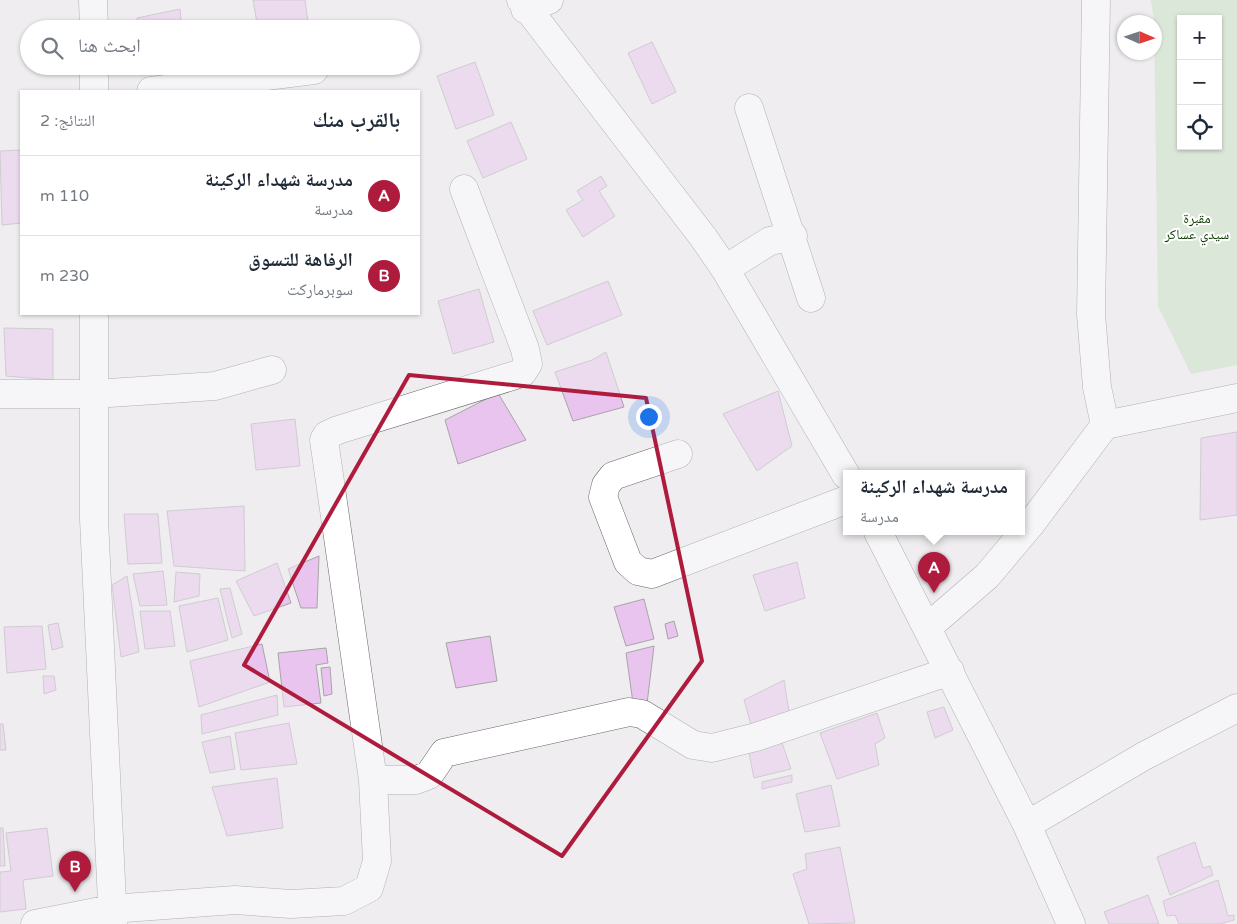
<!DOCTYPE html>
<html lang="ar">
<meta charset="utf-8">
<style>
:root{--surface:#fff;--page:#f2f2f3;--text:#1f2937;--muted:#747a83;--line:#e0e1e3;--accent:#af1b3c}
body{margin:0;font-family:"Varela Round","Noto Naskh Arabic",sans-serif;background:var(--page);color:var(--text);direction:rtl}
.controls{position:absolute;right:15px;top:15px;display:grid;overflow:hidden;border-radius:0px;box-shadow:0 1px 4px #0004}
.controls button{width:45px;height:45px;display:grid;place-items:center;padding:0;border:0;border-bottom:1px solid var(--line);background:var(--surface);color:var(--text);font:25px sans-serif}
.compass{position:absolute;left:1117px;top:15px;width:45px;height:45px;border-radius:50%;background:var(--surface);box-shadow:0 1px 4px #0004;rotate:93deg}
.you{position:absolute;left:648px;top:416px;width:18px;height:18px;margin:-12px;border:4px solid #fff;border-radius:50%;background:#1a73e8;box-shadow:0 0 0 8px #1a73e833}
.badge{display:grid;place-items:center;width:32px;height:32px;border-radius:50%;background:var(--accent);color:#fff;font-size:16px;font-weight:700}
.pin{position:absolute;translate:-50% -41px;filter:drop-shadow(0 1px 2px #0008)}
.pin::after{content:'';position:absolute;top:26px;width:18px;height:15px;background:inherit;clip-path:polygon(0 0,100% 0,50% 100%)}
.popup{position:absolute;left:843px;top:470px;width:182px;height:65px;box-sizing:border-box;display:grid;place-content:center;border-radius:0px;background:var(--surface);filter:drop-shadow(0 1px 4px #0005);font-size:16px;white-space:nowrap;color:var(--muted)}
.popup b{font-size:19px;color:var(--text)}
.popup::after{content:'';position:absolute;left:50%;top:100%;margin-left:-10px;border:10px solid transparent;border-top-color:var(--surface)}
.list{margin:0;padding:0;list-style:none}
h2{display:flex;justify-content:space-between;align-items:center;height:65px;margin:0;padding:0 20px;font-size:21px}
h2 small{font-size:16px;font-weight:400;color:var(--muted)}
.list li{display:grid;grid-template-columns:32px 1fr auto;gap:15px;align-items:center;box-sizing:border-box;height:80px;padding:0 20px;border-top:1px solid var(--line)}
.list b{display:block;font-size:19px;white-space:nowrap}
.list p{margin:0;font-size:16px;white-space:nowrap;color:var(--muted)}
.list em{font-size:16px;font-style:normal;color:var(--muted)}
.icon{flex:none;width:28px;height:28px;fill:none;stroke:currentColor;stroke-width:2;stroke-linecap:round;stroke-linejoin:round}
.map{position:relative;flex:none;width:1237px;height:924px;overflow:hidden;direction:ltr}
.search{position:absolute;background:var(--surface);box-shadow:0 1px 4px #0004;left:20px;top:20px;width:400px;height:55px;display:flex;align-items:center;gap:12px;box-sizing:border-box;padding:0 18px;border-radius:28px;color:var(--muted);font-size:19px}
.panel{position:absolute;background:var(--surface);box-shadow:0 1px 4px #0004;left:20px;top:90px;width:400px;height:225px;border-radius:0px;direction:rtl}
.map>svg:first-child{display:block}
.green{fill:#c3dfba;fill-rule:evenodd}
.building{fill:#e8c4ee;stroke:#a7a5a7}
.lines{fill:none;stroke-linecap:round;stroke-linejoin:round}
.minor-casing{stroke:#696769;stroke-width:29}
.minor{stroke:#fff;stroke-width:28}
.marked{fill:none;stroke:#af1b3c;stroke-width:4;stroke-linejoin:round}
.labels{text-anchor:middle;stroke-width:4;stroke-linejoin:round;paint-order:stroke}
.park-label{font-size:14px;fill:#0e3900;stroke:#fff}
</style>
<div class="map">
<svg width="1237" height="924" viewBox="0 0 1237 924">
<rect width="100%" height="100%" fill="#efedf0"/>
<path class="green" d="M1151,0H1237V365L1191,374L1158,306L1154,22ZM1181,19H1218V146H1181Z"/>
<path class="building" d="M253,0H305L309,29H258Z
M180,9L182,29H138L137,18Z
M652,42L676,92L652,104L628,53Z
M475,62L494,115L456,129L437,76Z
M139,66H181L141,75Z
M511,122L527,159L483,178L467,141Z
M21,150V223L2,225L0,151Z
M601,176L607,186L599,191L615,216L583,237L566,210L583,200L577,191Z
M608,281L622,315L547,345L533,311Z
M479,289L494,342L453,354L438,301Z
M4,328L53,329V380L6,376Z
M606,352L624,407L573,421L555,372L592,360Z
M778,391L792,446L757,471L723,414Z
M498,393L526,440L458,464L445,420Z
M295,419L300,466L256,470L251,424Z
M1237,432V515L1200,520L1201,438Z
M244,506L245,571L174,566L167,511Z
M124,514H158L162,563L128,564Z
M319,556L317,608H301L288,569Z
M797,562L805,598L765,611L753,575Z
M277,563L291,603L254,616L236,581Z
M163,571L167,605L140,606L133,574Z
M176,572L200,574L199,596L174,602Z
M127,576L139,652L121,657L112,585Z
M230,588L242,634L232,638L220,589Z
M218,598L228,640L187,652L179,606Z
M644,599L654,639L626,646L614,607Z
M140,611H170L175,646L145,649Z
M674,621L678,636L668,639L665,624Z
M58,623L63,647L52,650L48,625Z
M42,626L46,669L7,673L4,627Z
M490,636L497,681L456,688L446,643Z
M262,644L270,682L199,707L190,661Z
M654,646L647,704L633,703L626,653Z
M326,648L328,663L316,665L321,703L284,707L278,653Z
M330,667L332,694L324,696L321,668Z
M43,676H54L56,690L44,694Z
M784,680L790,718L753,732L744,700Z
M277,695L278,715L202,734L201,715Z
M944,707L953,730L935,738L927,712Z
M877,713L885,738L875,744L879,765L837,779L820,733Z
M289,723L297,764L241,770L235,733Z
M0,724H3L6,750H0Z
M230,736L235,769L210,773L202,742Z
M780,737L791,769L754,778L748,748Z
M792,775V782L762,789V782Z
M277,778L283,828L227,836L212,787Z
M831,785L840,826L805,832L796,794Z
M0,828H3L5,866H0Z
M47,828L53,876L23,880L26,909L0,912V872L11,871L6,833Z
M1195,842L1203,868L1210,866L1213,875L1170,895L1157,857Z
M840,847L855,923L809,924L793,874L807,869L805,854Z
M1218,880L1228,916L1234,915V920L1220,924H1179L1175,915L1167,916L1163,901Z
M1148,895L1159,924H1109L1104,912Z"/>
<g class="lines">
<g class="minor-casing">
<path id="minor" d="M93,0L94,29
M521,0L703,237L725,269L846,475
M1096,0L1091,314L1097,387L1105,425
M525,9L549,0
M94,66V91
M151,91L314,70
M749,108L811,298
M725,269L770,241L793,236
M94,314V519L113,924
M0,394H94L215,386L272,370
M678,454L613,476L606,485L603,497L628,562L638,571L652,574L846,500
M878,532L1027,825L1071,924
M928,627L987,576L1030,525L1105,425L1237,398
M373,780H416L429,775L444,753L629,712L642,714L693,745L712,748L756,737L950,671
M1027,825L1144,756L1237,708
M35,924L111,909L235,900L291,904L344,901L369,888L377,861L373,780L324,440L327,435L338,430L522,373L528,364L525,349L464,189"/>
</g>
<use href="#minor" class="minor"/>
</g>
<path d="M0 0H1237V924H0ZM409,375L646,398L702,661L562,856L244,665Z" fill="#efedf0" fill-opacity=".55" fill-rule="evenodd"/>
<path class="marked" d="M409,375L646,398L702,661L562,856L244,665Z"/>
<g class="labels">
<g class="park-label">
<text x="1197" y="223">مقبرة<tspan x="1197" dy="16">سيدي عساكر</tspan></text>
</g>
</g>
</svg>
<div class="controls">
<button>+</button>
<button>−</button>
<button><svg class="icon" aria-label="locate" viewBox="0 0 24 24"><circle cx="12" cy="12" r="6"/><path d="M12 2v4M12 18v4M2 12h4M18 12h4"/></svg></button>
</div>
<svg class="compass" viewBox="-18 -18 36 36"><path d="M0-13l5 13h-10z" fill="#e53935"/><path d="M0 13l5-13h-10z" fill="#747a83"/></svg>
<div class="you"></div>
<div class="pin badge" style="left:934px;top:593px">A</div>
<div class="popup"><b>مدرسة شهداء الركينة</b>مدرسة</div>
<div class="pin badge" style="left:75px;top:892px">B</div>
<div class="search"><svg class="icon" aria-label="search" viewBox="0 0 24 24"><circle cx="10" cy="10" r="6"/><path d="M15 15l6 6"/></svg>ابحث هنا</div>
<section class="panel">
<h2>بالقرب منك<small>النتائج: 2</small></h2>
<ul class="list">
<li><span class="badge">A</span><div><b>مدرسة شهداء الركينة</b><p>مدرسة</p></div><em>110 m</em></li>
<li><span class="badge">B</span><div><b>الرفاهة للتسوق</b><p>سوبرماركت</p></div><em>230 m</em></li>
</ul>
</section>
</div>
